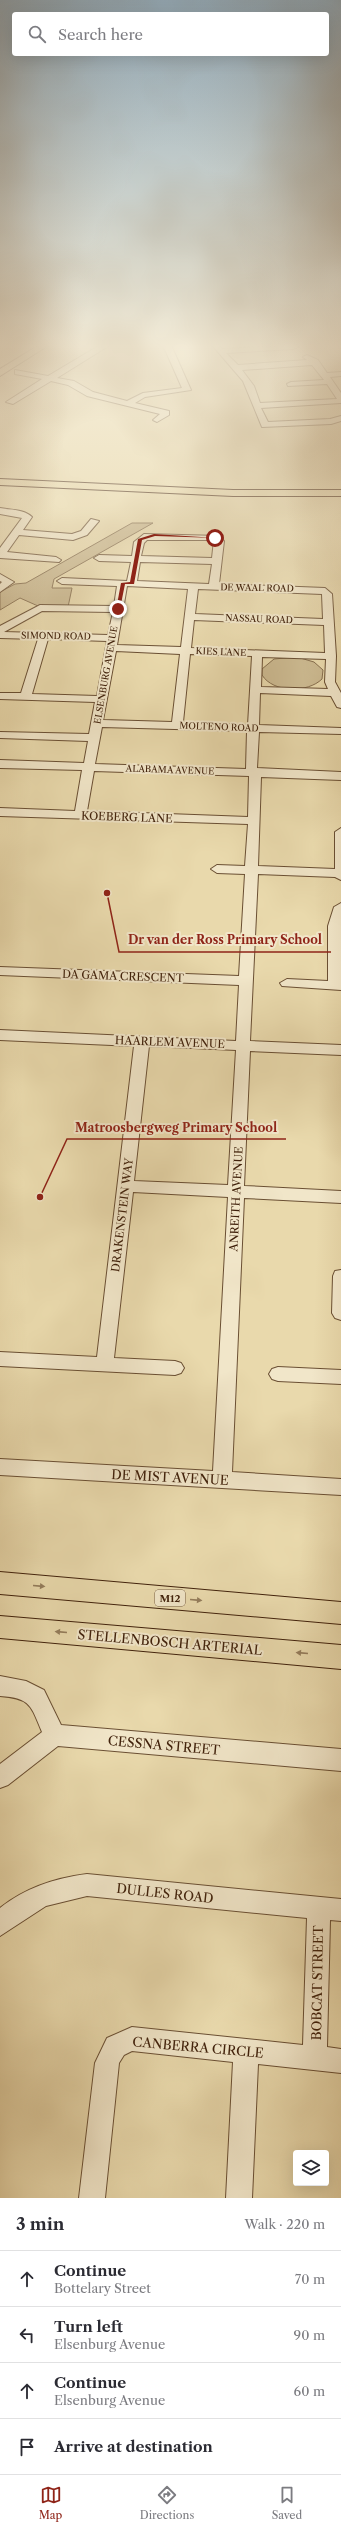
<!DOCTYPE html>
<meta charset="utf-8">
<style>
:root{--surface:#fff;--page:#f2f2f3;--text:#2b2b33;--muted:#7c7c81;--line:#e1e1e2;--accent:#8f2418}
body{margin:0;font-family:"Libre Caslon Text",serif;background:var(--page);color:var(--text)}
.controls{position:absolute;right:12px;bottom:12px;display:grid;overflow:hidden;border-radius:4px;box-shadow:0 4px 16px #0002}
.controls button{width:36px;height:36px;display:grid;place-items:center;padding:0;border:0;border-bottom:1px solid var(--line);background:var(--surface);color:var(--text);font:20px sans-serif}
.stop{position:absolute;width:12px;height:12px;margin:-9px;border:3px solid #8f2418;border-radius:50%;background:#fff}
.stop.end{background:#8f2418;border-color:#fff;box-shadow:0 1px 4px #0008}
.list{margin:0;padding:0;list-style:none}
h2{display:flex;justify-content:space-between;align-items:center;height:52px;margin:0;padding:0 16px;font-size:17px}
h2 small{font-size:13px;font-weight:400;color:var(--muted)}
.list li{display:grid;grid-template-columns:26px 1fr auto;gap:12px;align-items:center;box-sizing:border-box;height:56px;padding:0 16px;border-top:1px solid var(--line)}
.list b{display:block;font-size:15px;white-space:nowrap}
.list p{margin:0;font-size:13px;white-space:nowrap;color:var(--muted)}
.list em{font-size:13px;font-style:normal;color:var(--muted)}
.icon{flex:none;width:22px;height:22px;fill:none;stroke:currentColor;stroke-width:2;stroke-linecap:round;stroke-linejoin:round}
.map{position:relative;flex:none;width:341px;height:2198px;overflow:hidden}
.search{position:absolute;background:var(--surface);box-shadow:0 4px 16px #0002;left:12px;right:12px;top:12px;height:44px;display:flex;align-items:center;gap:10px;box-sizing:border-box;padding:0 14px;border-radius:4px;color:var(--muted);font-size:15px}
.sheet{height:276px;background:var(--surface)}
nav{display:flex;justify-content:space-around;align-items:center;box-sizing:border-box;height:56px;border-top:1px solid var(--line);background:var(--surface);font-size:11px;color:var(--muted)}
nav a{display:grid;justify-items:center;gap:2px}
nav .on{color:var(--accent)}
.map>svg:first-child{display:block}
.green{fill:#ccba91;stroke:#866e4e}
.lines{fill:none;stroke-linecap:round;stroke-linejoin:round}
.minor-casing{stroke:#6a4f33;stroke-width:2}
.major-casing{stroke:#40210b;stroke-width:2}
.minor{fill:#f1e6c9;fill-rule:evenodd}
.major{fill:#e9d9ac;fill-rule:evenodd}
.oneway{fill:#947d5c}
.route{fill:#8f2418}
.labels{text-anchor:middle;stroke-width:4;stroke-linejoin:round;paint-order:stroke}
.far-street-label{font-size:9px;fill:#40210b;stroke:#f1e6c9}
.shield{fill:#f1e6c9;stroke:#755c44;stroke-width:1}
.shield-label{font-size:10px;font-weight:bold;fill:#40210b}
.street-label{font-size:11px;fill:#40210b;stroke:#f1e6c9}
.near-street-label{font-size:13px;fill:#40210b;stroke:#f1e6c9}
.leader{fill:none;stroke:#8f2418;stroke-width:1.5}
.callout-dot{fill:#8f2418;stroke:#f1e6c9;stroke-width:1.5}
.callout-label{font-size:12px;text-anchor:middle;font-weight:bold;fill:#8f2418;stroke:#f1e6c9;stroke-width:4;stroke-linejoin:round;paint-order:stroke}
</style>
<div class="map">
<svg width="341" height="2198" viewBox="0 0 341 2198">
<rect width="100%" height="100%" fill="#e9d9ac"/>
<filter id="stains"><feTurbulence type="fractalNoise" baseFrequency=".005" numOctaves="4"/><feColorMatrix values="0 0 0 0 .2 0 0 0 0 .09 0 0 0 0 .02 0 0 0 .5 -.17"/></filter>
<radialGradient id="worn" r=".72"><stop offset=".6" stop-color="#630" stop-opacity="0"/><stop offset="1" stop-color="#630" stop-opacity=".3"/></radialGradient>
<path class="green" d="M132,523H153L54,579L52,588H72L68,607L38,606L20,598L0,610V592L15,584L26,583Z
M297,657L314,662L323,670L322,679C308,693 273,693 262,675V669L274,659Z"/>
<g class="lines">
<g class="minor-casing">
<path id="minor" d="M100,345H110L57,378L74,381L93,392L127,401L143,393L182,388L163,345H171L191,390L145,397L135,403L169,411V415L157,422L153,420L160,414L87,396L68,385L51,381L13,404L6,402L42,379L15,374V370L48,376Z
M212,345H220L222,349L297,345L298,347L294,349L226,353L238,365L307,360L303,357L307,355L318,360L327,373L341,372V376L330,377L341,393V403L261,408L268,422L330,419L341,416V421L331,424L262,427L243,381ZM312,365L324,380L291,382L287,384L288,386L327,384L337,399L260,403L254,386L242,370Z
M0,508C10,510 24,509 32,517L23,530L72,534L81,531L91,519L99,521L87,535L73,540L19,535L7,552L56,557L61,560L59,562L0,558V548L22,518L0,514Z
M144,534L220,536L224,541L219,584L325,588L332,594L336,656L335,682L341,693V708L337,707L331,696L260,693L259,725L341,728V734L259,732L257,768L341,772V780L261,777L258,866L335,869V832L341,828V880L335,877L258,874L250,1041L341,1045V1055L250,1051L244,1186L341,1191V1203L244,1198L232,1472L341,1479V1495L0,1475V1459L213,1471L228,1197L133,1192L114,1358L175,1361L181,1363L184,1368L181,1373L175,1375L0,1366V1352L97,1357L134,1046L0,1040V1030L236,1041L239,985L0,975V967L239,976L245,874L217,873L211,869L217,865L245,866L248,824L0,816V808L75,811L82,770L0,768V760L84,763L88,741L0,738V732L89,734L95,702L0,699V693H21L38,639L0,638V626L40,605L114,606L117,586L62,584L57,581L62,578L127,581L131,562L99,561L94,558L99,555L132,556L134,542ZM147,540H214L212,558L141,556L144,543ZM140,562L212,564L209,584L137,581ZM127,586L188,589L181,647L117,645ZM198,589L322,594L323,619L195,614ZM42,611L113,612L108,635L4,632ZM194,620L324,625L325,653L191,648ZM48,639L107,641L97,696L32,694ZM116,651L180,654L172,722L103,720ZM190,654L252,656L248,725L183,722ZM262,657L326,659L325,682L328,689L261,687ZM102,727L247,731L246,769L95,764ZM94,771L249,776L248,817L87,811ZM149,1046L236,1050L228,1185L134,1181Z
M0,574L14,582L0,592V584L2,582L0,581Z
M341,903V990L282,986L280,983L287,979L328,981V926L334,907Z
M341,1270V1320L335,1318L332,1313L333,1276L335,1271Z
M278,1367L341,1370V1384L278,1381L272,1379L269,1374L272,1369Z
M0,1676L26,1681L44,1690L61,1725L341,1749V1771L58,1746L8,1785L0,1788V1764L42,1732C31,1706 31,1698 0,1696Z
M87,1874L341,1899V1921L330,1920L327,2047L341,2049V2073L258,2064L252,2198H226L233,2062L132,2051L124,2055L119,2063L105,2198H79L95,2063L107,2038L132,2027L303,2045L307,1918L87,1896L46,1906L0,1936V1908C25,1888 55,1878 87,1874Z"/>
</g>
<g class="major-casing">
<path id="major" d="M39,345H49L0,376V369Z
M0,479L233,490H341V496H233L0,485Z
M0,1572L341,1602V1624L0,1594Z
M0,1616L341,1645V1669L0,1638Z"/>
</g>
<use href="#minor" class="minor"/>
<use href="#major" class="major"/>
</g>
<defs><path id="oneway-solid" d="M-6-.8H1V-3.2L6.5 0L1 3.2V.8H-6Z"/></defs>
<g class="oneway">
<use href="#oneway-solid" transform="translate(39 1586) rotate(5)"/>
<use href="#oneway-solid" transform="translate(196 1600) rotate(5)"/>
<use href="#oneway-solid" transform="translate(61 1632) rotate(-175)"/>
<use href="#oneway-solid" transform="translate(302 1653) rotate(-175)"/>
</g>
<linearGradient id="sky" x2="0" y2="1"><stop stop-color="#91aaba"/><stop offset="0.53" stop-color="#f5eeda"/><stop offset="1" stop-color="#f5eeda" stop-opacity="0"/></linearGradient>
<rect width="341" height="653" fill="url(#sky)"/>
<path class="route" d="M154,534L217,538L155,536L142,540L134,584H125L120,609L116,610L121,583L130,582L138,539Z"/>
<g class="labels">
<g class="far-street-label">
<text transform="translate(257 588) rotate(1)" y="3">DE WAAL ROAD</text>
<text transform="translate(259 619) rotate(2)" y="3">NASSAU ROAD</text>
<text transform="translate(56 636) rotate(1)" y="3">SIMOND ROAD</text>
<text transform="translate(221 652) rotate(2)" y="3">KIES LANE</text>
<text transform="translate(106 675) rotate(-80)" y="3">ELSENBURG AVENUE</text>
<text transform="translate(219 727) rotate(2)" y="3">MOLTENO ROAD</text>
<text transform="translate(170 770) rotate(2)" y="3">ALABAMA AVENUE</text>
</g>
<rect class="shield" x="155" y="1590" width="30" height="16" rx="3"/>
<g class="shield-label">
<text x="170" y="1602">M12</text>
</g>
<g class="street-label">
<text transform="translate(127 817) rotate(2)" y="4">KOEBERG LANE</text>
<text transform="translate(123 976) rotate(2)" y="4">DA GAMA CRESCENT</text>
<text transform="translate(170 1042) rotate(2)" y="4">HAARLEM AVENUE</text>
<text transform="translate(236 1199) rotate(-87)" y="4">ANREITH AVENUE</text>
<text transform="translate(122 1215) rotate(-83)" y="4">DRAKENSTEIN WAY</text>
</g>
<g class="near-street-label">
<text transform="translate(170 1477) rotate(3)" y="5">DE MIST AVENUE</text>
<text transform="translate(170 1642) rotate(5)" y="5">STELLENBOSCH ARTERIAL</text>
<text transform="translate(164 1745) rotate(5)" y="5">CESSNA STREET</text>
<text transform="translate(165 1893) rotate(6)" y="5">DULLES ROAD</text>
<text transform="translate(317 1983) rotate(-89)" y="5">BOBCAT STREET</text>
<text transform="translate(198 2047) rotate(5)" y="5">CANBERRA CIRCLE</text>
</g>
</g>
<path class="leader" d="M107 893L119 952H331M40 1197L67 1139H286"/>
<g class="callout-dot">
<circle cx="107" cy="893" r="4"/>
<circle cx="40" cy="1197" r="4"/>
</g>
<g class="callout-label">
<text x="225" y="944">Dr van der Ross Primary School</text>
<text x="176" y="1132">Matroosbergweg Primary School</text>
</g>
<rect width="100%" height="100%" filter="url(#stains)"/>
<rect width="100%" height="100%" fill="url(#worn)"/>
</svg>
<div class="controls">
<button><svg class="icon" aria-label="layers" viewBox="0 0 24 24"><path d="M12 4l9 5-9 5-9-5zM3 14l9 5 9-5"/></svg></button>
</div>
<div class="stop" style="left:215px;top:538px"></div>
<div class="stop end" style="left:118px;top:609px"></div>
<div class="search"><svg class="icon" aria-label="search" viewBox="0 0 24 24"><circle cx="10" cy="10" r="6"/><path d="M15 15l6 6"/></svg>Search here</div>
</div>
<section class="sheet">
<h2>3 min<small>Walk · 220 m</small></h2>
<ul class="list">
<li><svg class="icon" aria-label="ahead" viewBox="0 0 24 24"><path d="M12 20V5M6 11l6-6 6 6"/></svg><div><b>Continue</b><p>Bottelary Street</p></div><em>70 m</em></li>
<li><svg class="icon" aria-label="left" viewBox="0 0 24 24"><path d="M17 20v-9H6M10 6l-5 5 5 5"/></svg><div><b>Turn left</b><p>Elsenburg Avenue</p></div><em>90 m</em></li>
<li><svg class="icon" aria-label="ahead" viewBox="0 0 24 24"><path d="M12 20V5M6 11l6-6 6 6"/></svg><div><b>Continue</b><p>Elsenburg Avenue</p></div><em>60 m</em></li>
<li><svg class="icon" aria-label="arrive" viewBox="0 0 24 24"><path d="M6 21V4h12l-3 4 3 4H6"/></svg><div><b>Arrive at destination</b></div></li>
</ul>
</section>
<nav>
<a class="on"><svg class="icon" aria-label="map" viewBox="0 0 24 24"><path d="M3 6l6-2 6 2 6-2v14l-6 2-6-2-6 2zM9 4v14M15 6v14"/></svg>Map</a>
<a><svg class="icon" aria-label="directions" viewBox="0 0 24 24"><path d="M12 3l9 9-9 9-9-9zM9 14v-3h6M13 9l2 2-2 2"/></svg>Directions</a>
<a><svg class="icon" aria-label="saved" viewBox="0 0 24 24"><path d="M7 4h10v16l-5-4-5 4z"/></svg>Saved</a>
</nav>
